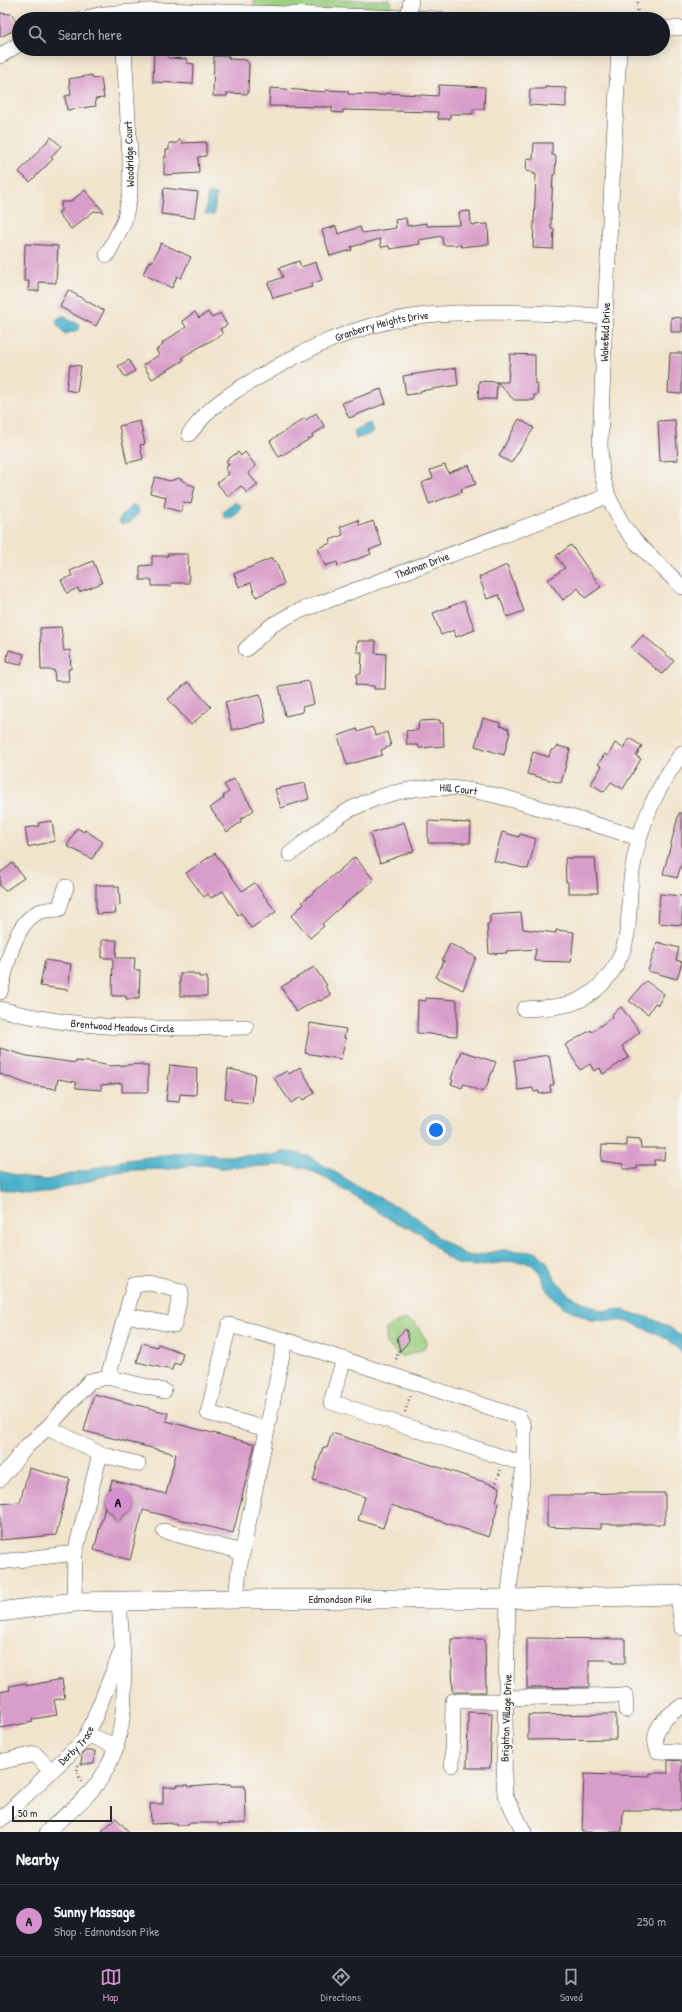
<!DOCTYPE html>
<meta charset="utf-8">
<style>
:root{--surface:#171b24;--page:#242831;--text:#f1f3f6;--muted:#9ea1a6;--line:#363941;--accent:#d690ce}
body{margin:0;font-family:"Patrick Hand",sans-serif;background:var(--page);color:var(--text)}
.scale{position:absolute;left:12px;bottom:10px;width:100px;box-sizing:border-box;padding-left:4px;border:2px solid #2b2b2b;border-top:0;font-size:11px;line-height:14px;white-space:nowrap;color:#2b2b2b;-webkit-text-stroke:3px #f6f6f2;paint-order:stroke}
.you{position:absolute;left:436px;top:1130px;width:14px;height:14px;margin:-10px;border:3px solid #fff;border-radius:50%;background:#1a73e8;box-shadow:0 0 0 6px #1a73e833}
.badge{display:grid;place-items:center;width:26px;height:26px;border-radius:50%;background:var(--accent);color:#111;font-size:13px;font-weight:700}
.pin{position:absolute;translate:-50% -33px;filter:drop-shadow(0 1px 2px #0008)}
.pin::after{content:'';position:absolute;top:21px;width:14px;height:12px;background:inherit;clip-path:polygon(0 0,100% 0,50% 100%)}
.list{margin:0;padding:0;list-style:none}
h2{display:flex;justify-content:space-between;align-items:center;height:52px;margin:0;padding:0 16px;font-size:17px}
h2 small{font-size:13px;font-weight:400;color:var(--muted)}
.list li{display:grid;grid-template-columns:26px 1fr auto;gap:12px;align-items:center;box-sizing:border-box;height:72px;padding:0 16px;border-top:1px solid var(--line)}
.list b{display:block;font-size:15px;white-space:nowrap}
.list p{margin:0;font-size:13px;white-space:nowrap;color:var(--muted)}
.list em{font-size:13px;font-style:normal;color:var(--muted)}
.icon{flex:none;width:22px;height:22px;fill:none;stroke:currentColor;stroke-width:2;stroke-linecap:round;stroke-linejoin:round}
.map{position:relative;flex:none;width:682px;height:1832px;overflow:hidden}
.search{position:absolute;background:var(--surface);box-shadow:0 2px 10px #0003;left:12px;right:12px;top:12px;height:44px;display:flex;align-items:center;gap:10px;box-sizing:border-box;padding:0 14px;border-radius:22px;color:var(--muted);font-size:15px}
.sheet{height:124px;background:var(--surface)}
nav{display:flex;justify-content:space-around;align-items:center;box-sizing:border-box;height:56px;border-top:1px solid var(--line);background:var(--surface);font-size:11px;color:var(--muted)}
nav a{display:grid;justify-items:center;gap:2px}
nav .on{color:var(--accent)}
.map>svg:first-child{display:block}
.green{fill:#9ccf80;stroke:#647d56}
.water{fill:#4bb0ca;stroke:#3b6e7a}
.building{fill:#d99dc9}
.lines{fill:none;stroke-linecap:round;stroke-linejoin:round}
.minor-casing{stroke:#494743;stroke-width:16}
.major-casing{stroke:#494743;stroke-width:20}
.path{stroke:#494743;stroke-width:2.5;stroke-dasharray:1 3;stroke-linecap:butt}
.minor{stroke:#fff;stroke-width:15}
.major{stroke:#fff;stroke-width:19}
.labels{text-anchor:middle;stroke-width:3;stroke-linejoin:round;paint-order:stroke}
.street-label{font-size:11px;fill:#2b2b2b;stroke:#f6f6f2}
</style>
<div class="map">
<svg width="682" height="1832" viewBox="0 0 682 1832">
<rect width="100%" height="100%" fill="#f6f6f2"/>
<filter id="ink" filterUnits="userSpaceOnUse"><feTurbulence type="fractalNoise" baseFrequency=".025" numOctaves="2"/><feDisplacementMap in="SourceGraphic" scale="8" xChannelSelector="R" yChannelSelector="G"/><feConvolveMatrix kernelMatrix="1 2 1 2 8 2 1 2 1" color-interpolation-filters="sRGB"/></filter>
<filter id="wash" filterUnits="userSpaceOnUse"><feTurbulence type="fractalNoise" baseFrequency=".012" numOctaves="4" result="noise"/><feDisplacementMap in="SourceGraphic" scale="16" xChannelSelector="R" yChannelSelector="G"/><feGaussianBlur stdDeviation="0.9" result="paint"/><feColorMatrix in="noise" values="0 0 0 0 0 0 0 0 0 0 0 0 0 0 0 0 0 1.4 0 .05"/><feComposite in="paint" operator="in"/></filter>
<g filter="url(#wash)">
<rect width="100%" height="100%" fill="#f1e4cc"/>
<path class="green" d="M254,0H391V17L254,12Z
M404,1319L415,1323L427,1341L424,1349L402,1357L386,1344V1328Z"/>
<path class="water" d="M208,194L216,195L214,215L205,214Z
M62,316H66L71,321L78,323L80,325L79,330L65,334L56,323L57,319Z
M370,423L373,433L356,439L354,430Z
M234,503H238L241,507L240,511L230,519L226,518L223,515L224,511Z
M131,506H137L139,513L129,523L122,524L119,522L122,515Z
M188,1152L222,1156L271,1155L284,1152L298,1153L310,1157L366,1191L414,1215L439,1238L464,1254L472,1256L502,1250L537,1252L547,1262L555,1279L570,1296L600,1310L606,1311L623,1309L631,1313L650,1318L669,1327L682,1336V1352L667,1339L634,1324L624,1321L590,1320L562,1306L547,1291L540,1273L530,1263L515,1261L473,1266L457,1264L446,1257L420,1233L391,1220L322,1176L305,1168L284,1165L220,1168L206,1165L186,1166L169,1169L132,1170L109,1173L90,1181L44,1193H26L0,1189V1171L28,1178L47,1180L126,1160Z"/>
<g id="blocks">
<path class="building" d="M0,13L12,14L19,28L0,37Z
M154,50L169,51L168,58L187,59V63L194,64L193,84L153,82Z
M214,56H229V59L246,60L249,64L248,94L227,93V96H213Z
M92,75L93,79L101,78L104,98L95,99L96,106L67,110L65,96L71,95L69,79Z
M439,85L485,87L484,109H473V114H450V119H438V112L343,110V113L332,112V107L269,106L270,88L326,92V90L348,91V94L384,95L385,93L438,96Z
M545,87L566,88V107L529,105L530,89H545Z
M51,137L61,146L51,157L53,159L30,182L19,172Z
M180,139L182,143L206,142V156L198,157L199,173L164,175V157H166V150H169V143H177Z
M534,143H552V155L556,156L555,175H553L551,215V229H554L553,249L533,248L536,174H533V172L526,171L527,158L533,159Z
M164,188L198,192L194,218L161,214Z
M85,190L104,212L94,211L71,229L58,213L61,211V202H70Z
M470,211L471,225L488,224L489,244L461,247V245H443L442,236L419,240L420,244L390,249L389,246L381,247L380,239L351,247L352,250L330,256L322,230L336,226L338,234L360,227L362,233L396,228L395,220L406,218L407,226L426,223L427,226L460,225L459,212Z
M161,243L191,257L181,278L177,276L172,288L143,274L149,261L152,262Z
M25,244L58,246L56,283L39,282V291H28L29,281H24Z
M299,261L301,267L316,262L322,280L311,284L312,287L273,298L268,283L283,277L279,268Z
M68,290L104,311L96,326L60,307Z
M195,312L199,318L208,312L212,318L220,313L227,325L220,329L223,334L182,357L184,360L152,379L143,365L159,355L156,350L163,345L162,343L186,327L182,321Z
M671,317L682,318V332H671Z
M670,353H682V394L668,393Z
M510,354L535,355V384H538L537,395H534V400H514L497,382H508Z
M129,360L135,371L125,377L118,366Z
M70,365L81,366L77,392L66,390Z
M456,368L458,385L420,391V393L406,395L403,376Z
M479,381L497,382L496,399H478Z
M381,389L386,403L349,418L342,403Z
M316,413L325,427L312,435L313,437L279,457L270,441L305,418L306,420Z
M519,419L534,428L511,463L499,456Z
M675,420L678,460L660,461L658,421Z
M140,421L145,444L140,445L143,459L127,463L119,426Z
M238,452L241,456L245,452L256,466L248,473L258,485L247,493L241,486L228,497L217,483L229,474L225,468L229,465L226,461Z
M445,465L448,473L469,465L476,484L461,489L462,492L429,504L422,483L433,478L430,470Z
M155,477L170,481L179,478L188,484L195,486L191,504L183,502L181,512L164,507L166,497L150,493Z
M358,520L360,526L373,521L382,545L369,550L371,554L338,566L337,562L325,566L318,548L331,543L330,540L343,535L340,527Z
M571,545L601,587L585,598L578,588L563,600L548,580L565,568L556,556Z
M167,554H188L189,583H171V586H152V580H140V566L152,565V556H168Z
M272,558L273,562L276,561L284,584L256,597L251,583L239,587L234,574Z
M93,561L102,583L79,592L78,588L67,593L61,580L72,576L70,571Z
M507,565L524,611L507,617L499,595L487,599L479,577Z
M464,601L475,630L456,637L454,630L441,635L433,613Z
M61,627L64,651L70,650L71,669H68L69,681H55L54,670H41L40,628Z
M643,635L674,661L662,674L631,648Z
M358,641H376L375,653L386,654L385,689H374V686L356,685L357,674H361L362,652H357Z
M9,650L24,654L21,665L6,662Z
M309,681L314,704L302,707L303,712L285,716L279,686Z
M188,682L211,707L191,725L168,699Z
M260,694L266,722L232,730L225,702Z
M483,718L500,723V726L509,729L508,732H510L504,755L475,746Z
M440,720V723H443L444,746L419,748L418,745H407L406,731L418,730L419,721Z
M372,727L376,736L387,732L391,746L381,750L382,755L347,765L338,736L357,729L358,732Z
M629,738L642,746L636,756L641,759L623,789L611,782L604,792L591,784L602,766L598,764L605,754L608,756L615,743L623,748Z
M558,746L570,749L561,783L527,774L533,752L549,757L551,750H554Z
M234,779L254,810L240,820L241,822L227,832L210,808L224,798L223,796L229,792L224,785Z
M305,783L309,799L281,808L275,789Z
M679,813H682V862L677,878L663,874Z
M52,821L55,841L28,847L25,828L39,826L38,823Z
M428,821L471,823L470,843H428Z
M404,822L414,851L380,863L370,834Z
M77,828L84,832L85,830L103,842L92,859L67,846Z
M502,832L519,837L520,834L536,839L528,869L494,861Z
M215,853L242,891L255,883L276,912L251,928L241,913L238,915L223,891L211,898L208,894L204,897L186,873Z
M355,857L374,880L335,912L322,924L324,926L310,938L291,916L304,904L302,902Z
M565,858H595L598,893H568V882H566Z
M13,863L24,878L5,891L0,886V873Z
M96,885H115V887H119L120,905L115,906L116,913L96,914Z
M660,894L682,896V925L658,923Z
M521,913L523,929L556,933V930L574,932L571,962L534,961L536,949L506,951L507,953L489,954L487,924H490V915Z
M102,940H117L116,958H135L134,970H140L139,999H126V996H112L113,958H102Z
M657,942L679,948L676,960L682,962L677,979L648,971Z
M450,944L476,957L463,990L436,977L444,961L442,960Z
M45,960L71,964L68,990L40,986Z
M314,967L327,985L325,986L331,995L320,1001L319,1000L313,1003V1002L296,1012L281,987Z
M180,973H194L195,975H199V977H207V996H180Z
M646,981L664,994L658,1005L655,1003L648,1014L629,1001Z
M426,998L457,1000V1036L417,1033L418,1000L426,1001Z
M621,1007L640,1032L622,1046L629,1057L603,1074L600,1068L594,1071L590,1064L580,1070L565,1045L591,1030L592,1032L612,1017L611,1015Z
M310,1023L346,1029L344,1038H346L341,1059L305,1053Z
M0,1048L27,1056L76,1063V1061L89,1062L111,1066L142,1064V1066H148V1092H122V1083L101,1085V1090L76,1088V1082L58,1079L56,1089L30,1085L0,1074Z
M461,1051L496,1062L485,1090L483,1089L482,1092L464,1084L462,1088L451,1084L453,1080L451,1079Z
M549,1055L554,1085H550L551,1092L539,1094V1091L534,1092L533,1088L518,1090L514,1060Z
M170,1065L197,1068L196,1095L180,1094L179,1102L166,1101Z
M300,1067L315,1093L303,1100L301,1097L291,1103L274,1078L287,1071L289,1074Z
M228,1069L255,1074L252,1103L231,1101V1099L225,1098Z
M626,1138L640,1139L641,1148H665L664,1160H654V1165H637V1169H623V1164L601,1161L602,1145L626,1146Z
M406,1329L409,1341L400,1351L397,1337Z
M142,1343L157,1347L158,1344L183,1353L180,1365L174,1363L172,1370L137,1362Z
M94,1394L168,1413L166,1421L255,1444L233,1533L143,1510L130,1560L94,1550L112,1480L166,1494L176,1454L84,1431Z
M332,1433L500,1487L496,1502L499,1503L489,1537L391,1505L383,1528L358,1520L365,1497L313,1480L323,1447L327,1448Z
M29,1468L70,1479L56,1535L0,1540V1504L20,1502Z
M615,1493H665V1524H601V1529L547,1527V1495H585L584,1494Z
M527,1638L625,1639V1663H613V1660H589V1687L527,1688Z
M451,1639H485L486,1692H453Z
M62,1679L65,1698L54,1700L57,1715L32,1719L33,1722L0,1728V1692L10,1690L9,1686L26,1683V1686Z
M468,1712L492,1713L490,1768H467Z
M616,1714V1739L528,1740V1715Z
M86,1751H95L94,1764H81L82,1754Z
M668,1760L682,1761V1810H623L622,1832H582L584,1774L650,1776V1773H668Z
M230,1784L231,1786H245L246,1823L218,1825V1823H189V1825H177V1823L151,1824L150,1804H163V1787H177V1785H188L189,1787Z
M116,1818L129,1832H101Z"/>
</g>
</g>
<g filter="url(#ink)">
<use href="#blocks" fill-opacity="0" stroke="#494743" stroke-width="1"/>
<g class="lines">
<g class="minor-casing">
<g id="minor">
<path d="M408,18L411,0"/>
<path d="M81,19L103,14L161,10L440,19"/>
<path d="M663,28H682"/>
<path d="M619,49L605,316L600,445L602,475L608,496L623,526L637,543L682,587"/>
<path d="M0,56L19,44"/>
<path d="M107,255L124,222L130,194V156L124,49"/>
<path id="s1" d="M189,434C196,426 202,418 209,411C227,394 252,381 273,369C320,341 371,321 426,315C485,309 546,314 605,316"/>
<path id="s2" d="M246,649L272,625L294,613L608,496"/>
<path id="s3" d="M290,854C309,839 329,821 351,809C421,774 472,787 543,809C575,818 607,828 639,838"/>
<path d="M0,992C7,967 12,929 35,914C41,909 51,910 59,909L66,887"/>
<path id="s4" d="M0,1009C80,1031 163,1029 246,1027"/>
<path d="M524,1009C539,1008 555,1008 569,1004C603,994 625,960 628,926C630,908 629,890 632,872C639,827 655,790 682,753"/>
<path d="M344,1359L331,1402L524,1464"/>
<path d="M108,1377L134,1285L150,1283L181,1291L174,1325L126,1315"/>
<path d="M48,1427L100,1454L138,1464"/>
<path d="M267,1429L208,1413L229,1325L285,1340"/>
<path d="M0,1479L27,1446L48,1427L90,1381L108,1377L164,1391"/>
<path d="M164,1531L242,1552"/>
<path d="M0,1562L75,1553"/>
<path d="M678,1595L682,1628"/>
<path d="M236,1599L239,1569L285,1340L519,1417L524,1427V1464L508,1599L504,1777L505,1795L524,1832"/>
<path d="M74,1602L75,1553L100,1454"/>
<path d="M506,1698L625,1695L626,1710"/>
<path d="M682,1706C666,1716 649,1730 658,1751L682,1752"/>
<path d="M87,1734L117,1747"/>
<path d="M0,1762L35,1754L51,1771"/>
<path d="M452,1765L453,1701H506"/>
<path id="s5" d="M0,1820L84,1740L92,1724L121,1652"/>
<path d="M47,1832C66,1814 90,1797 103,1775C135,1723 122,1659 119,1601"/>
</g>
</g>
<g class="major-casing">
<g id="major">
<path id="s6" d="M0,1612L74,1602L236,1599H508L682,1595"/>
</g>
</g>
<path class="path" d="M637,19L638,0
M395,1363L399,1350
M405,1412L410,1396
M495,1486L501,1469
M78,1765L77,1772L81,1781"/>
<use href="#minor" class="minor"/>
<use href="#major" class="major"/>
</g>
</g>
<g class="labels">
<g class="street-label">
<text transform="translate(129 154) rotate(-92)" y="4">Woodridge Court</text>
<text dy="4" stroke="none"><textPath href="#s1" startOffset="225">Granberry Heights Drive</textPath></text>
<text transform="translate(605 332) rotate(-88)" y="4">Wakefield Drive</text>
<text dy="4" stroke="none"><textPath href="#s2" startOffset="197">Thalman Drive</textPath></text>
<text dy="4" stroke="none"><textPath href="#s3" startOffset="187">Hill Court</textPath></text>
<text dy="4" stroke="none"><textPath href="#s4" startOffset="124">Brentwood Meadows Circle</textPath></text>
<text dy="4" stroke="none"><textPath href="#s6" startOffset="341">Edmondson Pike</textPath></text>
<text transform="translate(506 1718) rotate(-88)" y="4">Brighton Village Drive</text>
<text dy="4" stroke="none"><textPath href="#s5" startOffset="107">Derby Trace</textPath></text>
</g>
</g>
</svg>
<div class="scale">50 m</div>
<div class="you"></div>
<div class="pin badge" style="left:118px;top:1522px">A</div>
<div class="search"><svg class="icon" aria-label="search" viewBox="0 0 24 24"><circle cx="10" cy="10" r="6"/><path d="M15 15l6 6"/></svg>Search here</div>
</div>
<section class="sheet">
<h2>Nearby<small></small></h2>
<ul class="list">
<li><span class="badge">A</span><div><b>Sunny Massage</b><p>Shop · Edmondson Pike</p></div><em>250 m</em></li>
</ul>
</section>
<nav>
<a class="on"><svg class="icon" aria-label="map" viewBox="0 0 24 24"><path d="M3 6l6-2 6 2 6-2v14l-6 2-6-2-6 2zM9 4v14M15 6v14"/></svg>Map</a>
<a><svg class="icon" aria-label="directions" viewBox="0 0 24 24"><path d="M12 3l9 9-9 9-9-9zM9 14v-3h6M13 9l2 2-2 2"/></svg>Directions</a>
<a><svg class="icon" aria-label="saved" viewBox="0 0 24 24"><path d="M7 4h10v16l-5-4-5 4z"/></svg>Saved</a>
</nav>
